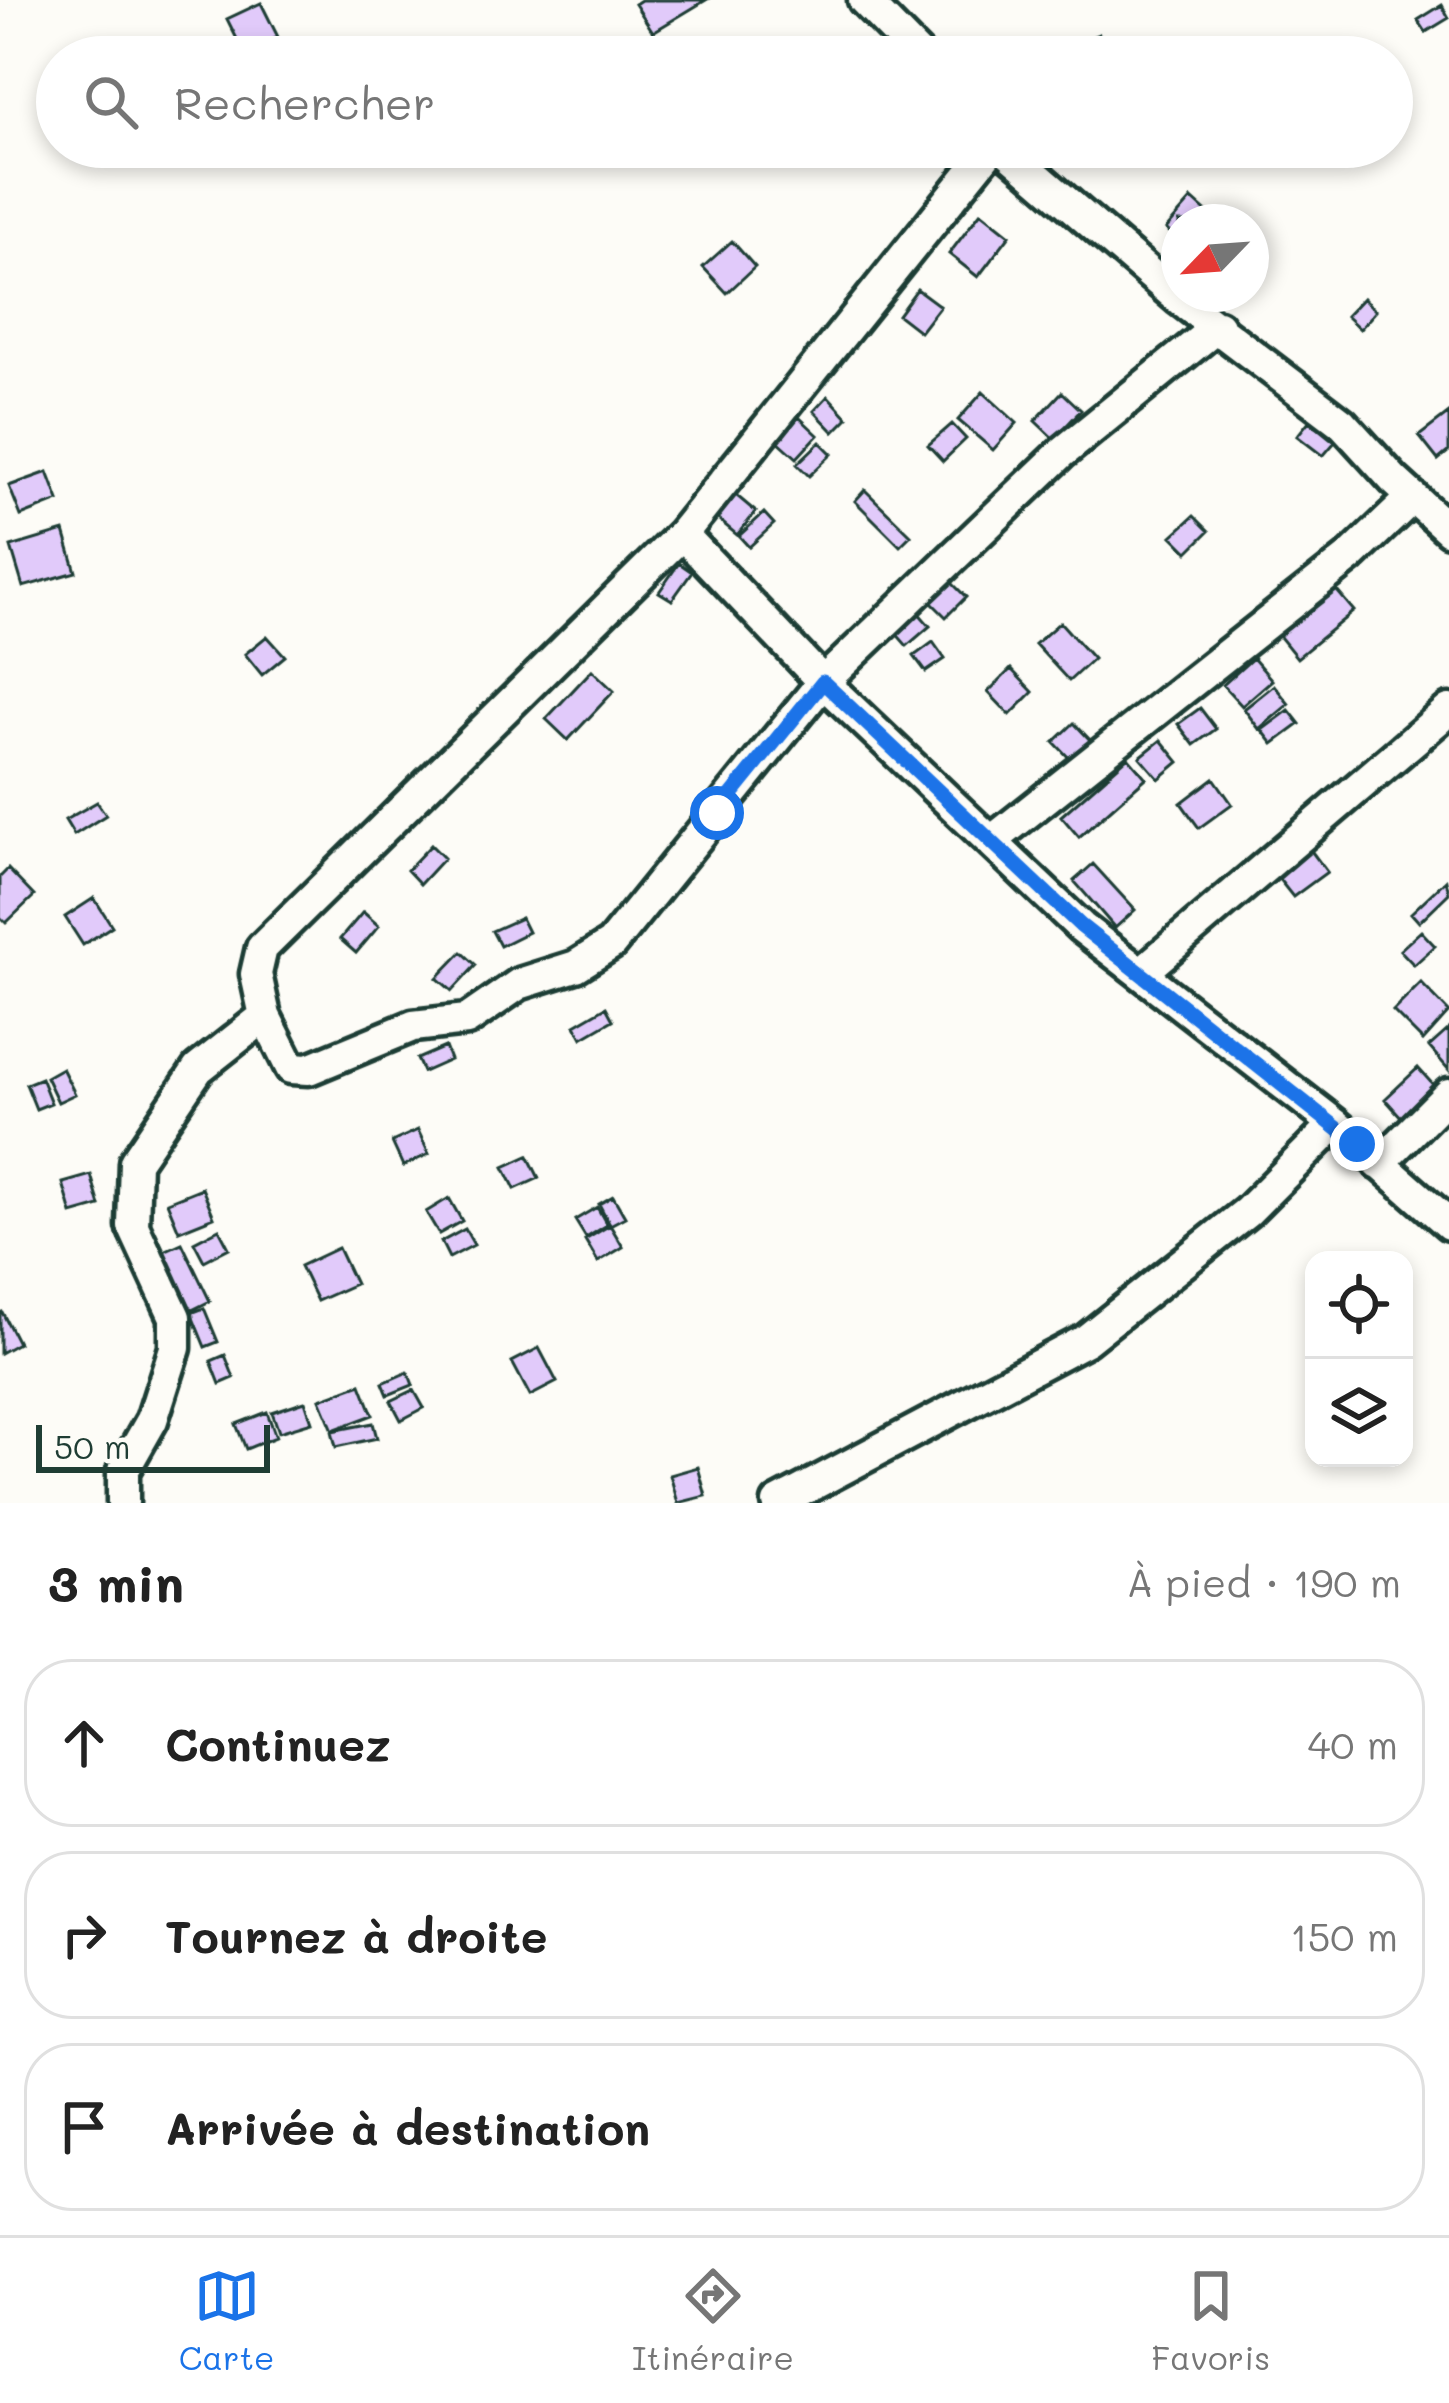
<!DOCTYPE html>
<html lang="fr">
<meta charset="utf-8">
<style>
:root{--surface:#fff;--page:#f2f2f2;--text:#222;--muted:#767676;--line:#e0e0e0;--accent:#1a73e8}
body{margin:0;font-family:Mali,sans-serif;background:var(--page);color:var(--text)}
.controls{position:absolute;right:36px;bottom:36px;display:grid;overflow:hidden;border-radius:24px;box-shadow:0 6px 18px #0003}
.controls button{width:108px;height:108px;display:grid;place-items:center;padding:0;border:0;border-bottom:3px solid var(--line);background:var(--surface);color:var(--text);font:60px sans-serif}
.compass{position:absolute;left:1161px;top:204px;width:108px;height:108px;border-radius:50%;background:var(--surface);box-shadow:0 6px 18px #0003;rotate:245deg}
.scale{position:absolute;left:36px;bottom:30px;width:234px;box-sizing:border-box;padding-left:12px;border:6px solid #1f3d34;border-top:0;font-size:33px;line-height:42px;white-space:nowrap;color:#1f3d34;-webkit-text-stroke:9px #fdfcf7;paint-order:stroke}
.stop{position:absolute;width:36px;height:36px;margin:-27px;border:9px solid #1a73e8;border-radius:50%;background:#fff}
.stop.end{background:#1a73e8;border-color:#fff;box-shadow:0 3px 12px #0008}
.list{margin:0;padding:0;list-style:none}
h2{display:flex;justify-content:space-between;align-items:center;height:156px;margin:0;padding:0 48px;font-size:51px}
h2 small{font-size:39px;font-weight:400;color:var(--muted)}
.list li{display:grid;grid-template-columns:78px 1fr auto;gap:36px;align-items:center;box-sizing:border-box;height:168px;margin:0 24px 24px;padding:0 24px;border:3px solid var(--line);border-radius:48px}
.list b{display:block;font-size:45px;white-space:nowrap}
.list em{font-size:39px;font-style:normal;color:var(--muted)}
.icon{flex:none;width:66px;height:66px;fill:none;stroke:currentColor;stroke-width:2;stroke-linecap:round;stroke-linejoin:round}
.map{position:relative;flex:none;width:1449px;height:1503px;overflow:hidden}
.search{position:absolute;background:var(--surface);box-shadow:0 6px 18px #0003;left:36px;right:36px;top:36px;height:132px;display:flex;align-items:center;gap:30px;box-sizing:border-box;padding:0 42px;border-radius:66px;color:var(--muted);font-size:45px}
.sheet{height:732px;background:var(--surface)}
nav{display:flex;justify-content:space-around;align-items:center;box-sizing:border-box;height:168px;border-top:3px solid var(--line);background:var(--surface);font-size:33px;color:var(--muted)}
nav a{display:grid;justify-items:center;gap:6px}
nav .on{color:var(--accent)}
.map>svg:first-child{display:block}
.building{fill:#e1cafa;stroke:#1f3d34;stroke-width:3}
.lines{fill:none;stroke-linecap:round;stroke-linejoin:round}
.street-casing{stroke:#1f3d34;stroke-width:39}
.street{stroke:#fdfcf7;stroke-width:30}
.route{stroke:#1a73e8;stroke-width:15}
</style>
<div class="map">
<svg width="1449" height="1503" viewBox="0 0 1449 1503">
<rect width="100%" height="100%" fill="#fdfcf7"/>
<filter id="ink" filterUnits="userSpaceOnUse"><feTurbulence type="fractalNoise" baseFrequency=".00833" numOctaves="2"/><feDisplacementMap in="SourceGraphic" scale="24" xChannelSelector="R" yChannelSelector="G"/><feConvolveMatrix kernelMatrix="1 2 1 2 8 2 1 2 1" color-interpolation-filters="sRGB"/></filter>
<g filter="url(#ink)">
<path class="building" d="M641,0H706L653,32L635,4Z
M261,3L278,37L244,53L227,19Z
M1442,5L1449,18L1426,32L1418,20Z
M1099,34L1109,57H1086L1079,42Z
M1192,199L1213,218L1210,222H1179V241L1166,229Z
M981,212L1010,235L978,277L949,254Z
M732,241L755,267L727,293L703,267Z
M917,289L940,306L920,332L898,315Z
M1363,298L1376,311L1360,329L1346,316Z
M983,392L1017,423L993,450L958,420Z
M1062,392L1081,410L1054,439L1035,421Z
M828,396L848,418L834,432L814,411Z
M1449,413V451L1438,460L1419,436Z
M799,417L818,435L797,458L777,440Z
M1309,421L1335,442L1323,456L1297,436Z
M952,424L966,439L943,461L928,445Z
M820,442L832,454L809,476L797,464Z
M48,472L59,501L21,516L9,486Z
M865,490L911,535L900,546L855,501Z
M731,491L756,512L737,535L713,515Z
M764,513L774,524L749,547L739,536Z
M1194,516L1209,531L1188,552L1172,536Z
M64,531L76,572L23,587L11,547Z
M679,563L692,572L672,600L659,592Z
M947,578L966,597L946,617L927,598Z
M1332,585L1354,611L1297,658L1276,632Z
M916,610L930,626L907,646L893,630Z
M1060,622L1093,659L1069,681L1035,644Z
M267,636L285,656L262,675L245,654Z
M933,642L945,659L926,672L914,656Z
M1253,658L1272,680L1242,706L1223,685Z
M1011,669L1033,692L1010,715L988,692Z
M592,670L614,691L568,740L546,719Z
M1274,685L1289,704L1259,729L1244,709Z
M1200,708L1216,729L1194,745L1178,724Z
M1289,710L1300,724L1273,744L1262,730Z
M1074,723L1091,741L1071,760L1054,742Z
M1161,740L1179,762L1159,779L1140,757Z
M1128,757L1146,778L1079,837L1061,816Z
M1214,778L1232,804L1199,828L1181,803Z
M97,802L106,815L74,835L65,820Z
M431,845L444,858L420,884L407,870Z
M1309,848L1327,872L1293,897L1274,873Z
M1093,864L1135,910L1115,928L1074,881Z
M8,869L34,896L6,923L0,917V877Z
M1446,880L1449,893L1419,922L1411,913Z
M94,898L112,926L83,945L65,917Z
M363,912L379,926L356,953L340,939Z
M521,918L528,932L500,946L492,931Z
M1421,931L1435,946L1414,965L1400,950Z
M462,952L476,965L452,991L437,978Z
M1421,983L1449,1012L1423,1041L1393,1011Z
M606,1007L613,1020L582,1038L575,1025Z
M1449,1029V1070L1429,1047Z
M445,1047L450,1060L423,1072L417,1059Z
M62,1068L75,1094L58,1102L46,1077Z
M1418,1068L1436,1088L1403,1119L1385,1099Z
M41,1078L51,1103L36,1109L26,1084Z
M418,1130L429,1154L403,1166L392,1142Z
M528,1156L539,1178L515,1189L504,1167Z
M91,1175L100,1206L72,1214L63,1183Z
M202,1188L214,1217L179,1231L167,1202Z
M613,1196L625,1217L610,1225L599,1204Z
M449,1198L462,1221L439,1234L426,1212Z
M597,1207L607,1225L586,1238L575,1220Z
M610,1225L623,1247L598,1262L585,1240Z
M219,1229L229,1248L204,1261L194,1242Z
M465,1229L474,1245L449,1258L441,1242Z
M182,1243L210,1301L190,1311L162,1252Z
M338,1248L355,1284L317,1301L300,1266Z
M204,1308L218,1342L205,1347L191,1313Z
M2,1312L18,1343L0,1353V1313Z
M539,1348L557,1382L530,1396L512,1362Z
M225,1355L234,1378L220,1384L211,1361Z
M408,1372L413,1385L388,1395L383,1383Z
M361,1384L373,1415L333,1430L320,1399Z
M414,1390L424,1408L401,1420L391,1401Z
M305,1401L312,1422L279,1432L272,1412Z
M267,1412L276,1437L246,1449L236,1424Z
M373,1423L377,1438L336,1447L332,1431Z
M698,1467L706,1496L678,1503L670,1475Z"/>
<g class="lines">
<g class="street-casing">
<path id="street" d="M864,0L920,57
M992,147L682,534L823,682L1081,927L1335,1124L1449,1224
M1003,147L1179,299L1342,423L1394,480L1449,530
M993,840L1350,557L1413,497
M1142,972L1449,710
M265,1016L291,1068L309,1069L413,1026L467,1020L519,984L576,966L611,944L823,682L1063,452L1218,326
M1379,1164L1449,1094
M123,1503V1471L152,1420L175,1348V1317L133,1226L135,1162L198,1069L265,1016L256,974L262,948L682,534
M778,1503L1086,1340L1247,1212L1335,1124"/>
</g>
<use href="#street" class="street"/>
</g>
</g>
<g class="lines" filter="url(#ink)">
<path class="route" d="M717,813L823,682L1081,926L1357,1144"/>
</g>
</svg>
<div class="controls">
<button><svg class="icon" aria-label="locate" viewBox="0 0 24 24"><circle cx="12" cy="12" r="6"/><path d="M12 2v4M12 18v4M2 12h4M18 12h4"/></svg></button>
<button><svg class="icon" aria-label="layers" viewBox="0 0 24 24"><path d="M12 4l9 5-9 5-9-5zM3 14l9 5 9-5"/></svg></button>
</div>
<svg class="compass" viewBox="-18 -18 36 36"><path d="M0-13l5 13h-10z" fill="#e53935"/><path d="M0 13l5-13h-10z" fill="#767676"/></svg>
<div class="scale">50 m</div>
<div class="stop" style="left:717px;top:813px"></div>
<div class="stop end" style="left:1357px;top:1144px"></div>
<div class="search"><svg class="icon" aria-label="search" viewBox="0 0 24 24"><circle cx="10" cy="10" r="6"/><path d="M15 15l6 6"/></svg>Rechercher</div>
</div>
<section class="sheet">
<h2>3 min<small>À pied · 190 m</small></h2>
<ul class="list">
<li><svg class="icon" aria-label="ahead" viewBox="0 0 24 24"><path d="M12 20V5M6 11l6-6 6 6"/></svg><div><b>Continuez</b></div><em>40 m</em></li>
<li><svg class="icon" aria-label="right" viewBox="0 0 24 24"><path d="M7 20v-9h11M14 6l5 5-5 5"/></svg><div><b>Tournez à droite</b></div><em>150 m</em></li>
<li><svg class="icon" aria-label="arrive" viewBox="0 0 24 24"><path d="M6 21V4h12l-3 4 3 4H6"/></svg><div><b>Arrivée à destination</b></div></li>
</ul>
</section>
<nav>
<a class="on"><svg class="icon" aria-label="map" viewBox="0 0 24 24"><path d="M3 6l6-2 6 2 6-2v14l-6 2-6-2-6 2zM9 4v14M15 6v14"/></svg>Carte</a>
<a><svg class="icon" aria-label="directions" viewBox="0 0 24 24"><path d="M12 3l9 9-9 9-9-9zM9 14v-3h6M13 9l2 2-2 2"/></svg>Itinéraire</a>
<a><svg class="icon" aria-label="saved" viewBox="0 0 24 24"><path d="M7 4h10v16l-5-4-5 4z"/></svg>Favoris</a>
</nav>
